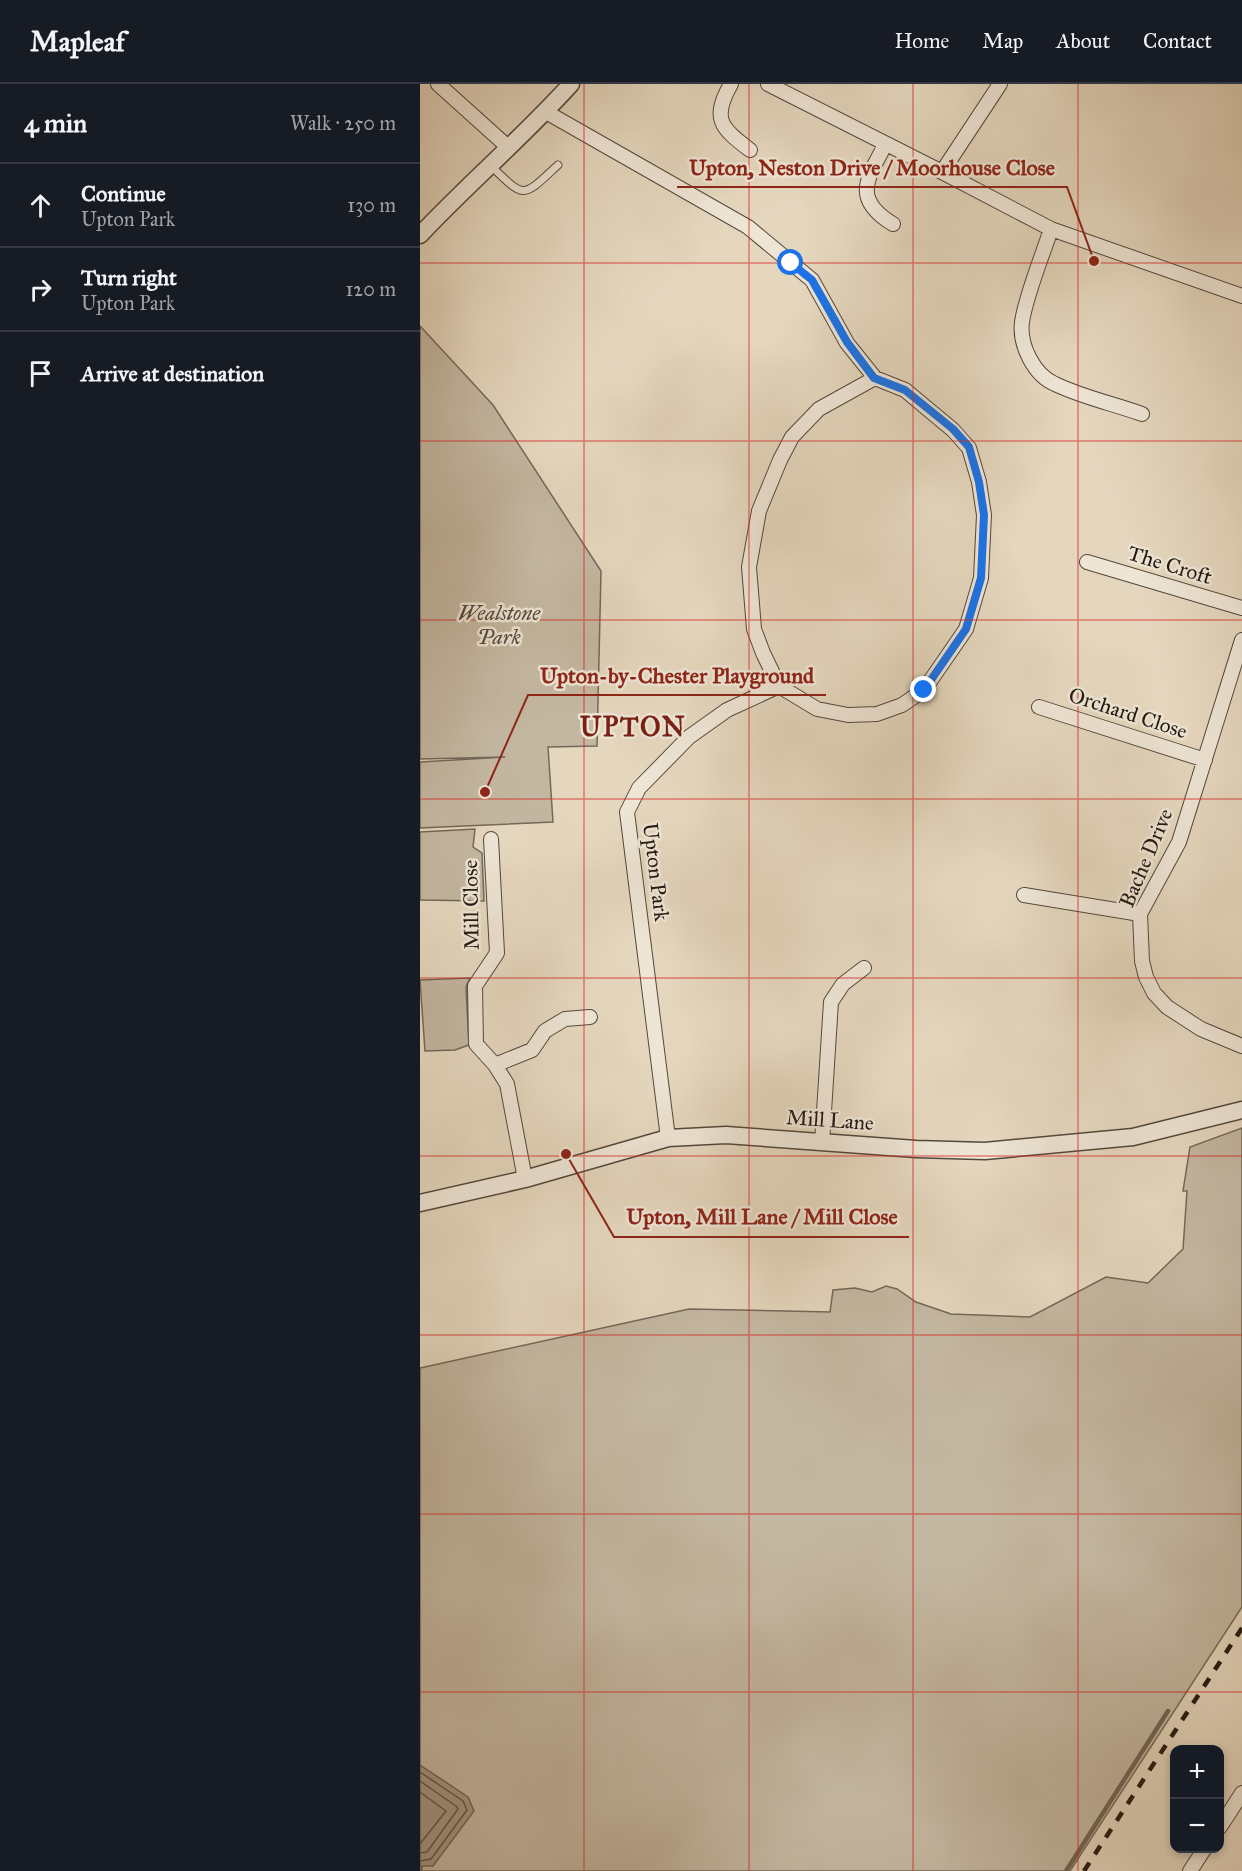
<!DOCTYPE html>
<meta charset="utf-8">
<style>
:root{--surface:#171b24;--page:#242831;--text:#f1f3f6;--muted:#9ea1a6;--line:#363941}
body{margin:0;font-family:"IM FELL Great Primer",serif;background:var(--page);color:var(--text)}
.controls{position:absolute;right:18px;bottom:18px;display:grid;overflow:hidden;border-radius:12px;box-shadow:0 3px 9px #0003}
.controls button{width:54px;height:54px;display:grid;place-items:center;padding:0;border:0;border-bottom:2px solid var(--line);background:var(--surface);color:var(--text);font:30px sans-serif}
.stop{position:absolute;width:18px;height:18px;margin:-14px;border:4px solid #1a73e8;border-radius:50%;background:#fff}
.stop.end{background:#1a73e8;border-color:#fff;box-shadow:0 2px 6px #0008}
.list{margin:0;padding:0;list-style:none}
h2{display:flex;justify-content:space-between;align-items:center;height:78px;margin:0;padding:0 24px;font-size:26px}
h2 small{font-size:20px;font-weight:400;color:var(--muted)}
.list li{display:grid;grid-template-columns:39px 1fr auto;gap:18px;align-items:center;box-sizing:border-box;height:84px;padding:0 24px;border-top:2px solid var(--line)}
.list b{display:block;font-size:22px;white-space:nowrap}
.list p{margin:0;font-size:20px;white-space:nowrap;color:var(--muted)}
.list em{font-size:20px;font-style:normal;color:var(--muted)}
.icon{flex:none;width:33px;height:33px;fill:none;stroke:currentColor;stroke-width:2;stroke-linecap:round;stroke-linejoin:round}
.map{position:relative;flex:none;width:822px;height:1787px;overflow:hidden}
header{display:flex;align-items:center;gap:36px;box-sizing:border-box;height:84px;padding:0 30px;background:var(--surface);border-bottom:2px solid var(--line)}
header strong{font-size:28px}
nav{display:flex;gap:33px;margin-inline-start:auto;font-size:21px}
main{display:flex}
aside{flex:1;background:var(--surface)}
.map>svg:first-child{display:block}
.green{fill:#c4b7a1;stroke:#746859;stroke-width:1.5}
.water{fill:#a39683;stroke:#706455;stroke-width:1.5}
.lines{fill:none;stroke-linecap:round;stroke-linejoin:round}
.shore{stroke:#63574a;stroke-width:1.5}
.stream{stroke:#706455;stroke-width:4.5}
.service-casing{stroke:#54483c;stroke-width:9}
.minor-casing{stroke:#54483c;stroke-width:16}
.tertiary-casing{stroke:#54483c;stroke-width:19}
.service{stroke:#eee5d5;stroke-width:7}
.minor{stroke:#eee5d5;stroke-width:14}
.tertiary{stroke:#eee5d5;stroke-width:16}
.rail{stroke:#231811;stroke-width:4.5;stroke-dasharray:10 10;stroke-linecap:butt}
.route{stroke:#1a73e8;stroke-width:8}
.grid{fill:none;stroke:#d62828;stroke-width:1.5;stroke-opacity:0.55}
.labels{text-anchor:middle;stroke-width:5;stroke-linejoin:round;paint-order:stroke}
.street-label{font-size:21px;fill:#231811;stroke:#eee5d5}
.park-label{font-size:21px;font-style:italic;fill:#53483c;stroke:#eee5d5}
.district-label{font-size:27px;font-weight:bold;letter-spacing:1.5px;fill:#7a1f14;stroke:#eee5d5}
.leader{fill:none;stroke:#8f2418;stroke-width:2}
.callout-dot{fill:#8f2418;stroke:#eee5d5;stroke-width:2}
.callout-label{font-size:22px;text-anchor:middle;font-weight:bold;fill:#8f2418;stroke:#eee5d5;stroke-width:5;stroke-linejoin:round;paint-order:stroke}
</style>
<header>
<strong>Mapleaf</strong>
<nav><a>Home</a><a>Map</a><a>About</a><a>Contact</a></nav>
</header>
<main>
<aside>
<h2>4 min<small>Walk · 250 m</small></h2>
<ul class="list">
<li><svg class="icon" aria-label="ahead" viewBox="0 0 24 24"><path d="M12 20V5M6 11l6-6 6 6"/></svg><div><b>Continue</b><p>Upton Park</p></div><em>130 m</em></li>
<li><svg class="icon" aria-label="right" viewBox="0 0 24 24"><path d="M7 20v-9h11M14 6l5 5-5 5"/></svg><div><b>Turn right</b><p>Upton Park</p></div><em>120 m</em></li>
<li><svg class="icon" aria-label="arrive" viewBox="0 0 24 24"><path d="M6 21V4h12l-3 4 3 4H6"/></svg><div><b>Arrive at destination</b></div></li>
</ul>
</aside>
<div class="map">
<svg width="822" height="1787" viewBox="0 0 822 1787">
<rect width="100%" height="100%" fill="#e5d7be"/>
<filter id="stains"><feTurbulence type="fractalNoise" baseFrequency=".00333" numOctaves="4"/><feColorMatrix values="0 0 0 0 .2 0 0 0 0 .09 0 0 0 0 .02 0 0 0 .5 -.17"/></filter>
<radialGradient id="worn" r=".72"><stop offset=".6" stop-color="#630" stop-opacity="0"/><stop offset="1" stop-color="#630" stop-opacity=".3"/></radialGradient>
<path class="green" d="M0,242L73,321L181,487L177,662L128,663L133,738L0,744V678L85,673L0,675Z
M55,745L53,763L62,769L64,817L0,816V748Z
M50,894L46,903L49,961L35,966L5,967L0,896Z
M822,1044V1523L650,1787H0V1284L269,1225L410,1228L413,1206L435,1204L452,1208L466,1202L477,1205L496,1218L531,1230L610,1233L686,1193L728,1199L763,1165L767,1107H763L770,1063Z"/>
<path class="water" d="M0,1681L48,1713L54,1727L13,1782H2V1787H0Z"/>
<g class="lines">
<path class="shore" d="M0,1688L43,1717L47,1726L11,1775L0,1777
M0,1697L36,1722L38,1725L7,1768L0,1769
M0,1708L26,1727L0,1760"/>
<path class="stream" d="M646,1787L748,1627"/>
<g class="service-casing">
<path id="service" d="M70,81C106,116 102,114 138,81"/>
</g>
<g class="minor-casing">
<path id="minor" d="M18,0L88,63
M311,0C291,35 301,44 330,66
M348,0L522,88L631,145L822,212
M126,28L328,143L392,196L427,259L455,294
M465,61C447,95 432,115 473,140
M522,88L580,0
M631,145C622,173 606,211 602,238C599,261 614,291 635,300C662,313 694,320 722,330
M455,294L485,306L533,346L549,364L559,398L564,431L561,494L546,545L504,606L482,621L457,630L428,631L397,625L359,602L343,569L334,545L329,483L339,427L360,376L372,353L399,325Z
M667,478L822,524
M822,556L759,758L720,830L722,877L726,893L734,909L747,923L781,945L822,962
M619,623L785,676
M71,755L77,869L55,902L56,960L75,981L87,1000L105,1095
M604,811L720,830
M75,981L112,966L125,947L145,935L170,933
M248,1054L207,728L219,704L269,653L307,626L359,602
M402,1059L411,918L423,900L444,884
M800,1743L822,1709
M770,1787L785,1764"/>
</g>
<g class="tertiary-casing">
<path id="tertiary" d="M0,151C49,99 103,53 151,0
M0,1119L105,1095L248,1054L306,1051L496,1065L565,1067L713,1053L822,1026"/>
</g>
<use href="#service" class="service"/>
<use href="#minor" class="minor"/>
<use href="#tertiary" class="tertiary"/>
<path class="rail" d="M664,1787L822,1544"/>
</g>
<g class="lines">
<path class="route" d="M371,179L392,196L427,258L454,294L485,306L533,345L549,363L559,398L564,431L561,494L546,545L504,606"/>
</g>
<path class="grid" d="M164,0V1787M329,0V1787M493,0V1787M658,0V1787M0,179H822M0,357H822M0,536H822M0,715H822M0,894H822M0,1072H822M0,1251H822M0,1430H822M0,1608H822"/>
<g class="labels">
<g class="street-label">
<text transform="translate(750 481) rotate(17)" y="7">The Croft</text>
<text transform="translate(708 629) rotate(18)" y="7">Orchard Close</text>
<text transform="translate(726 774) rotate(-67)" y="7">Bache Drive</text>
<text transform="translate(236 788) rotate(83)" y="7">Upton Park</text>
<text transform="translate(51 821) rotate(-91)" y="7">Mill Close</text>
<text transform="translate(410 1036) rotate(4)" y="7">Mill Lane</text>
</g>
<g class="park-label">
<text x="79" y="536">Wealstone<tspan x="79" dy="24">Park</tspan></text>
</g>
<g class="district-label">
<text x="213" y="652">UPTON</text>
</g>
</g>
<path class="leader" d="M674 177L647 103H257M65 708L108 611H406M146 1070L194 1153H489"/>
<g class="callout-dot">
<circle cx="674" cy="177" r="6"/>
<circle cx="65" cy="708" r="6"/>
<circle cx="146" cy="1070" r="6"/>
</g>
<g class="callout-label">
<text x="452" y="91">Upton, Neston Drive / Moorhouse Close</text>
<text x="257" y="599">Upton-by-Chester Playground</text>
<text x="342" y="1140">Upton, Mill Lane / Mill Close</text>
</g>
<rect width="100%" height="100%" filter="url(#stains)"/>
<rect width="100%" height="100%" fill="url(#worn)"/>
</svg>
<div class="controls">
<button>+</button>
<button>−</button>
</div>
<div class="stop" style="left:371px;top:179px"></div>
<div class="stop end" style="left:504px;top:606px"></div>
</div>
</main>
